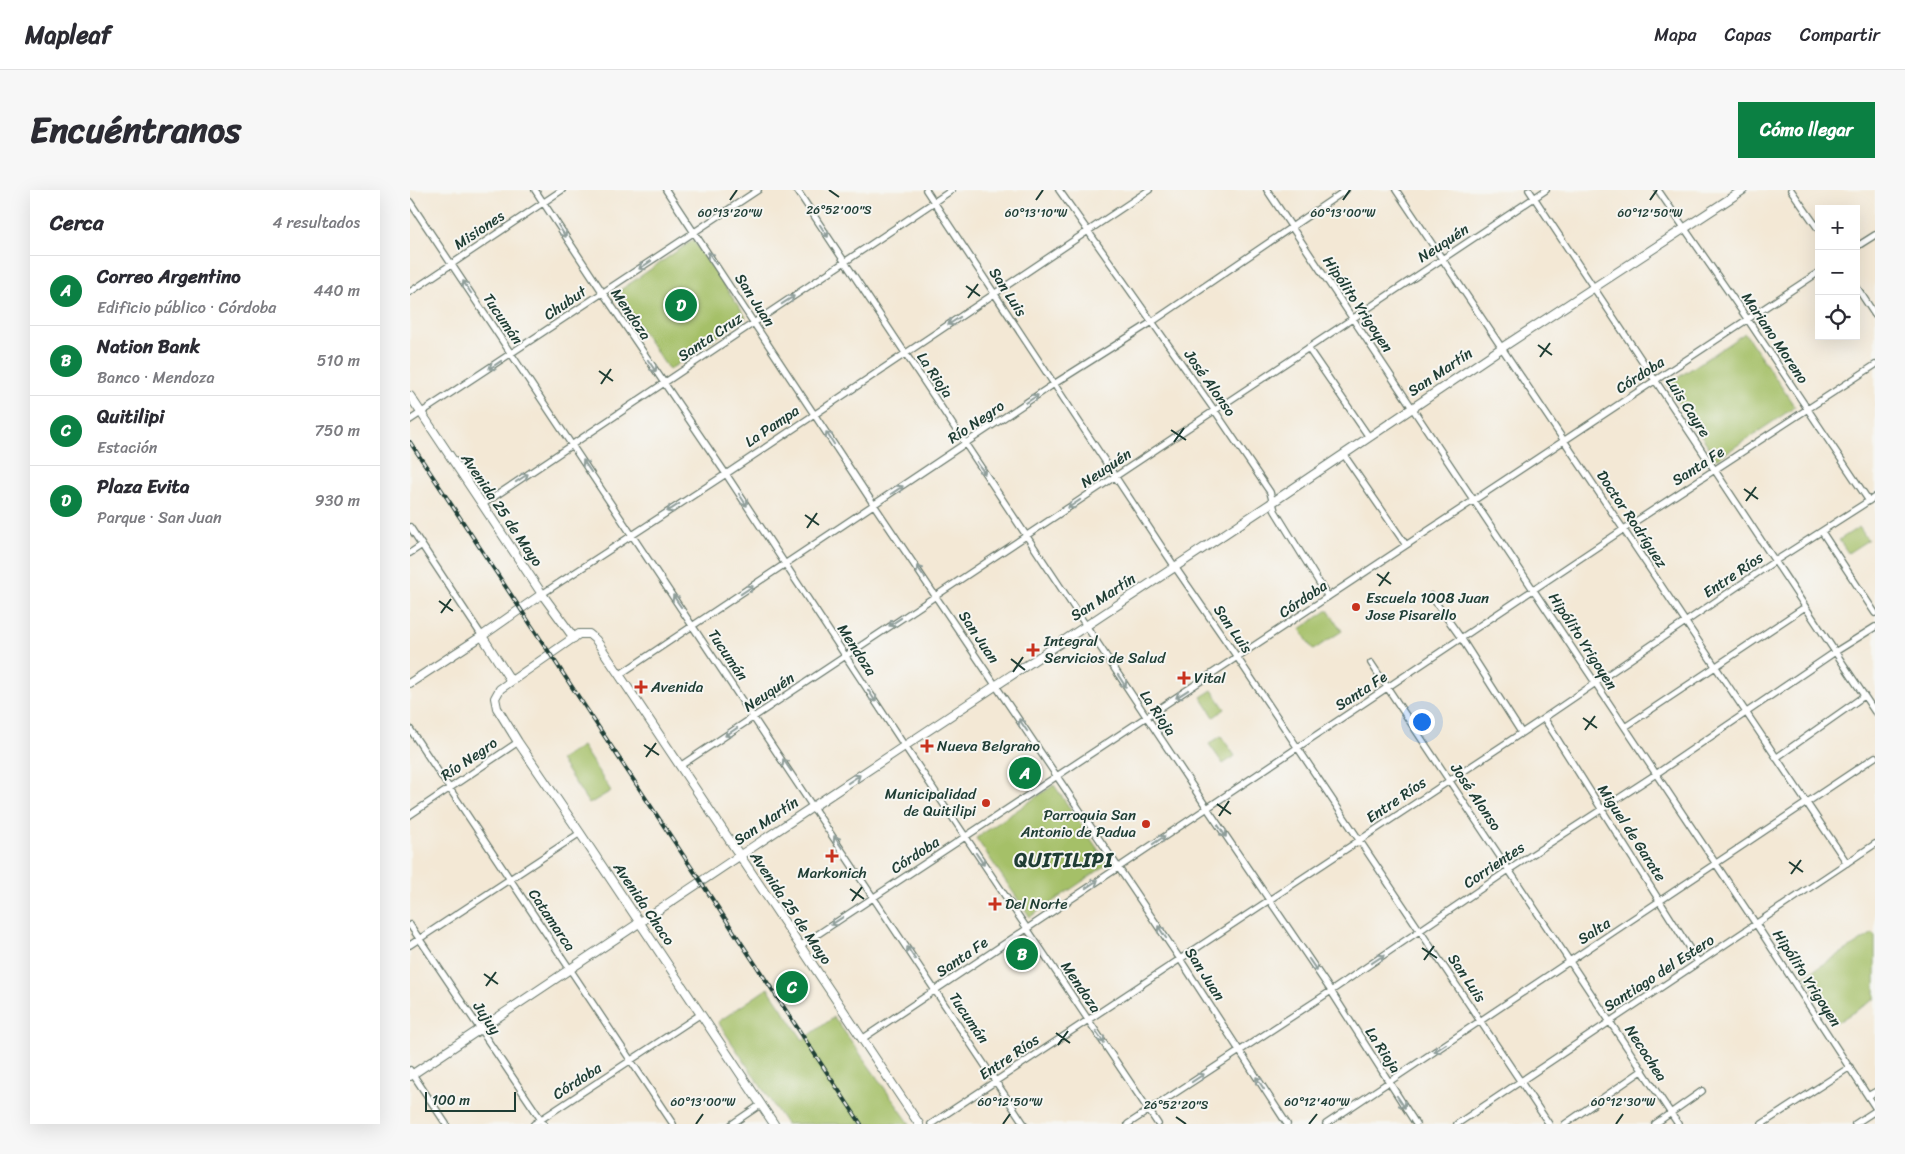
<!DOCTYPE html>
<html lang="es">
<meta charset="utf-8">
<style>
:root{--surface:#fff;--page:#f7f7f7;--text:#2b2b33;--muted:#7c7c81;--line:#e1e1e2;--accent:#0b8043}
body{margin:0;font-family:Sriracha,sans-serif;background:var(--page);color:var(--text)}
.controls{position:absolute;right:15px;top:15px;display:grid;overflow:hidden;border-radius:0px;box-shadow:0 5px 20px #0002}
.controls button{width:45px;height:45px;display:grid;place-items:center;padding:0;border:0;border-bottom:1px solid var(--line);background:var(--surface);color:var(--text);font:25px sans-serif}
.scale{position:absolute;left:15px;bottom:12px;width:91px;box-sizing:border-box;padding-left:5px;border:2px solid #1f3d34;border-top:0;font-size:14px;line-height:18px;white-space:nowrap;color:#1f3d34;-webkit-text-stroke:4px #f6f6f2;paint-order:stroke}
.you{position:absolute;left:1011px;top:531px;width:18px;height:18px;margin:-12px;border:4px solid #fff;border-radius:50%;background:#1a73e8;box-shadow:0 0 0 8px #1a73e833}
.badge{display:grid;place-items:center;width:32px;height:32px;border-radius:50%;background:var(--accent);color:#fff;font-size:16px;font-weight:700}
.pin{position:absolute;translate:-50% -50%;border:2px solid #fff;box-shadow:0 1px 5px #0006}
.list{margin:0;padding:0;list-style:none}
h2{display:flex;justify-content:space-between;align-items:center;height:65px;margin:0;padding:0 20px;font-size:21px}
h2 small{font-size:16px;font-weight:400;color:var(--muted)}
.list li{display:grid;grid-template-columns:32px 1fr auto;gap:15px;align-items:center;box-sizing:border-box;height:70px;padding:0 20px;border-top:1px solid var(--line)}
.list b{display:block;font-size:19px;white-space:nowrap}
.list p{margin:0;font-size:16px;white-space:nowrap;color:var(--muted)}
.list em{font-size:16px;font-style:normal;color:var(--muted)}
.icon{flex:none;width:28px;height:28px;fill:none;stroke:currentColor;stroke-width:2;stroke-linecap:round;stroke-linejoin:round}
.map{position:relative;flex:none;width:1465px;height:934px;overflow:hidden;border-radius:0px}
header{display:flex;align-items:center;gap:30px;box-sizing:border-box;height:70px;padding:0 25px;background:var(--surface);border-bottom:1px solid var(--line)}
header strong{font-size:24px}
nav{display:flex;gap:28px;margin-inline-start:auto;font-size:18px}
.intro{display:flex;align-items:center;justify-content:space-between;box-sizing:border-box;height:120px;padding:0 30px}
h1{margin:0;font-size:35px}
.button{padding:12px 22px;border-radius:0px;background:var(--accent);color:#fff;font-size:18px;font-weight:700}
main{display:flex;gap:30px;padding:0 30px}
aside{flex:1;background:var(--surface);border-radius:0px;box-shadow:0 5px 20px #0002}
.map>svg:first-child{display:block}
.green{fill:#a5c067;stroke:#627e4e}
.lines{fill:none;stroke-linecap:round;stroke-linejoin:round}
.minor-casing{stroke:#69796c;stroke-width:8}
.tertiary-casing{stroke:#69796c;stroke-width:10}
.minor{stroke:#fff;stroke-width:5.5}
.tertiary{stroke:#fff;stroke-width:8}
.rail-casing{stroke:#1f3d34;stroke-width:4}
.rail{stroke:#f6f6f2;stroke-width:2;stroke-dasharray:5.5;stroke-linecap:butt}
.oneway{stroke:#8f9e9a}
.ticks{fill:none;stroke:#1f3d34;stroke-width:2}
.poi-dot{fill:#c8321e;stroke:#f6f6f2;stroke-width:2}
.labels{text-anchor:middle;stroke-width:4;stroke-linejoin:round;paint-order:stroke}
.street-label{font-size:15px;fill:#1f3d34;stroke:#f6f6f2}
.poi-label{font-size:15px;fill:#1f3d34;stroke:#f6f6f2;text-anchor:start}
.district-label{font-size:20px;font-weight:bold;letter-spacing:1px;fill:#1f3d34;stroke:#f6f6f2}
.ticks-label{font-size:12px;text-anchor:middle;fill:#1f3d34;stroke:#f6f6f2;stroke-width:4;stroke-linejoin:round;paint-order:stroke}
</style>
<header>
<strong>Mapleaf</strong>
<nav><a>Mapa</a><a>Capas</a><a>Compartir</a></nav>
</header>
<div class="intro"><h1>Encuéntranos</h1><a class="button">Cómo llegar</a></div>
<main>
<aside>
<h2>Cerca<small>4 resultados</small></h2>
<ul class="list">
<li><span class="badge">A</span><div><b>Correo Argentino</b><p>Edificio público · Córdoba</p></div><em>440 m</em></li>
<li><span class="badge">B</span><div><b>Nation Bank</b><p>Banco · Mendoza</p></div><em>510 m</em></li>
<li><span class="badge">C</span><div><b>Quitilipi</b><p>Estación</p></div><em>750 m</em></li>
<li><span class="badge">D</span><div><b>Plaza Evita</b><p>Parque · San Juan</p></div><em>930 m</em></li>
</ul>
</aside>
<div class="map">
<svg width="1465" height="934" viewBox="0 0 1465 934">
<rect width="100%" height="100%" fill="#f6f6f2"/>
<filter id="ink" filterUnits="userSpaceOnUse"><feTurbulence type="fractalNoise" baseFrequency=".02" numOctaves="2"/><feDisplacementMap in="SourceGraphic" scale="10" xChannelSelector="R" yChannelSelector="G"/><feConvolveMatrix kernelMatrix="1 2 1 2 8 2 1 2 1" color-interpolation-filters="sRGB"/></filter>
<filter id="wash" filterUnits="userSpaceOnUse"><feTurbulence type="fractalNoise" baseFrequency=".0096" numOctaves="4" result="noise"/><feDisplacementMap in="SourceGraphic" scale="20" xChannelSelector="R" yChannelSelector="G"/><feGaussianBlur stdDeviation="1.12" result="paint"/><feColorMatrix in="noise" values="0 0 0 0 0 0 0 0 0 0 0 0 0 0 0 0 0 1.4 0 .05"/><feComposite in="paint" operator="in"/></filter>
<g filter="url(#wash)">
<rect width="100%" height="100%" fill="#f3e8d5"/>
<path class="green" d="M283,50L336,127L259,180L206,103Z
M1335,143L1385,217L1307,269L1257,195Z
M1449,337L1458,350L1438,363L1429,350Z
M918,420L932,441L903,460L890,439Z
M802,500L815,519L804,527L791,507Z
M811,546L825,566L813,574L799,554Z
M172,556L201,601L179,614L150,570Z
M644,595L698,674L620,727L566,648Z
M1463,743L1465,747V809L1426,833L1395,786Z
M358,798L393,850L424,827L500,934H376L308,832Z"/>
</g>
<g filter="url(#ink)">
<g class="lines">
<g class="minor-casing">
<path id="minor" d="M125,0L193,103L316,284L494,555L748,934
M256,0L464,315L770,769L877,934
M387,0L797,618L921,801L1006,934
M516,0L765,377L827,467L1139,934
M649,0L805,221L860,302L865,321L918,407
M857,0L1346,734L1465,917
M986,0L1437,673
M1119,0L1465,522
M1248,0L1338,130L1459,311
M1381,0L1409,40
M0,12L614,934
M1446,57L1465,45
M1446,96L1465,125
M0,102L152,0
M898,158L959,247
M0,230L348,0
M934,265L996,355
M72,315L542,0
M0,337L72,446
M1412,342L1465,423
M0,363L12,355
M132,404L316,284L739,0
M1021,406L1051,448L1111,542
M961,473L1268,934
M209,485L644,194L742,132L936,0
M1134,528L1288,772
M1215,537L1395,417
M0,539L263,934
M1366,568L1454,506
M270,576L1136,0
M0,625L108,552
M0,735L134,934
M0,755L170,643
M390,756L1409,82
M452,849L1214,339L1465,175
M0,880L36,934
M1458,906L1465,902
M124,934L291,824
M322,934L350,915
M521,934L1134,528L1365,371L1465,307
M718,934L921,801L1100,679L1246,584L1425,462L1465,437
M916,934L1465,567
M1047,934L1465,654
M1155,934L1233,880
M1245,934L1292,901
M1352,934L1440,877
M1445,934L1465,921"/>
</g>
<g class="tertiary-casing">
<path id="tertiary" d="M0,206L132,404L164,448
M72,446L101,491
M0,493L72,446L132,404
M0,886L404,616L863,312L1093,157L1333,0
M364,934L170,643L108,552L87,518L85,508L90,499L169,444H179L186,450L509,934"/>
</g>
<use href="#minor" class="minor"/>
<use href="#tertiary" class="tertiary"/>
<g class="rail-casing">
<path id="rail" d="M0,252L451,934"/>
</g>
<use href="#rail" class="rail"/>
</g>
<defs><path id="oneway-shaft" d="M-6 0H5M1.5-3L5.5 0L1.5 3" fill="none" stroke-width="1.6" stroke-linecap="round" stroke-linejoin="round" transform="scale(1.25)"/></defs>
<g class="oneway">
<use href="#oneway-shaft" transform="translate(152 41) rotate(57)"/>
<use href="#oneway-shaft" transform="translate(414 41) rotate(56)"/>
<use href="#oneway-shaft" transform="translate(302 68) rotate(-123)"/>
<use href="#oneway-shaft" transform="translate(235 75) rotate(146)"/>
<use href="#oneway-shaft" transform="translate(57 97) rotate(-124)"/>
<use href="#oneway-shaft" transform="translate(378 110) rotate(-33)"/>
<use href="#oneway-shaft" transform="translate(544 131) rotate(146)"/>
<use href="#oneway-shaft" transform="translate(85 175) rotate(146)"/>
<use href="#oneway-shaft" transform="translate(242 176) rotate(56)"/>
<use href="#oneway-shaft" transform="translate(622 209) rotate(-34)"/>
<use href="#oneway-shaft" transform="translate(420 248) rotate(-123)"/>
<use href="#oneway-shaft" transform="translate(177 276) rotate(-124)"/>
<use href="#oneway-shaft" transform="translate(571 278) rotate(56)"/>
<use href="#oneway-shaft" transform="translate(112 288) rotate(-34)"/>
<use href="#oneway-shaft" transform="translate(487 300) rotate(-34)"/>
<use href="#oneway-shaft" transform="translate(333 310) rotate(57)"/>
<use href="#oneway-shaft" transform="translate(664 314) rotate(146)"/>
<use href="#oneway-shaft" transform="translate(263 318) rotate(147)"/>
<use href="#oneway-shaft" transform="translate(511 382) rotate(-125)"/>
<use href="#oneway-shaft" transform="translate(337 400) rotate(-34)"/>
<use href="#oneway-shaft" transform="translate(267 411) rotate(-124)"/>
<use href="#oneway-shaft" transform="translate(485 432) rotate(146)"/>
<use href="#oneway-shaft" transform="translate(712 491) rotate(57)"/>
<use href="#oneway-shaft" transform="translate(772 504) rotate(147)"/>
<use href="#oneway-shaft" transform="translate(462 506) rotate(57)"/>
<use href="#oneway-shaft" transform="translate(613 535) rotate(-124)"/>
<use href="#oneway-shaft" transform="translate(321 542) rotate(146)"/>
<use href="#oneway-shaft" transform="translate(377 575) rotate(-124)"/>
<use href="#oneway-shaft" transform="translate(444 589) rotate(-34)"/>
<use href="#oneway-shaft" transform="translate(812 641) rotate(56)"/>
<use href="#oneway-shaft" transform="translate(749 650) rotate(-34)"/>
<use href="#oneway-shaft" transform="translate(428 652) rotate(-124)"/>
<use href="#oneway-shaft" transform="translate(570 669) rotate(56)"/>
<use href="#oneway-shaft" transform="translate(682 694) rotate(-34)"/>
<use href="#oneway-shaft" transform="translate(427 731) rotate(147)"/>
<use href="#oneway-shaft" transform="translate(752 742) rotate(-124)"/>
<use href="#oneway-shaft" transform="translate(501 763) rotate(-123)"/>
<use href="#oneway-shaft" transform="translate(968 769) rotate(-34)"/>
<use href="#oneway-shaft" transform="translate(903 775) rotate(56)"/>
<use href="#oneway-shaft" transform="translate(690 847) rotate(56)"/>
<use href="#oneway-shaft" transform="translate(1030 858) rotate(146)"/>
<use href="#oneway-shaft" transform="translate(788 888) rotate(-34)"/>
<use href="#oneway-shaft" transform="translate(850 893) rotate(-123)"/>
<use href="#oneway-shaft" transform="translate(991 912) rotate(56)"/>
</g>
</g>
<path class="ticks" d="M419,0L429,7M320,10L327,0M626,10L633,0M933,10L940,0M1240,10L1247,0M556,96L570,106M558,108L568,94M1128,155L1142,165M1130,167L1140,153M189,181L203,191M191,194L201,179M761,240L776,250M764,252L774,238M1334,299L1348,309M1336,311L1346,297M395,325L409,335M397,338L407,323M967,384L981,394M969,396L979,382M29,411L43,421M31,423L41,409M601,469L615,480M603,482L613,467M1173,528L1187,538M1175,540L1185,526M234,555L249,565M236,567L246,553M807,614L821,624M809,626L819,611M1379,672L1393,682M1381,684L1391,670M440,699L454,709M442,711L452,697M1012,758L1027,768M1014,770L1024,756M74,784L88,794M76,796L86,782M646,843L660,853M648,855L658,841M766,927L776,934M286,934L293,924M593,934L600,924M899,934L907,924M1206,934L1213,924"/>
<g class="poi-dot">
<circle cx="946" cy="417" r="5"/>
<path d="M620.5 452.5h5v5h5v5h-5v5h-5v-5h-5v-5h5z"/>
<path d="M771.5 480.5h5v5h5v5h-5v5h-5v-5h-5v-5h5z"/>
<path d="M228.5 489.5h5v5h5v5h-5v5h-5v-5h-5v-5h5z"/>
<path d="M514.5 548.5h5v5h5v5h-5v5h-5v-5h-5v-5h5z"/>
<circle cx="576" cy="613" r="5"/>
<circle cx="736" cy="634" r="5"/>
<path d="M419.5 658.5h5v5h5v5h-5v5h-5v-5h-5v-5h5z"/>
<path d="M582.5 706.5h5v5h5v5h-5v5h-5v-5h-5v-5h5z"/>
</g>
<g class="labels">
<g class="street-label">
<text transform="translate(69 40) rotate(-34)" y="5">Misiones</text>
<text transform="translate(1033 53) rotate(-33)" y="5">Neuquén</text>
<text transform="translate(598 102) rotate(57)" y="5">San Luis</text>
<text transform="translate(345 110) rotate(57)" y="5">San Juan</text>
<text transform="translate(155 113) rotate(-34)" y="5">Chubut</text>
<text transform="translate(948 114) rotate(56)" y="5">Hipólito Yrigoyen</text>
<text transform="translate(221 124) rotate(56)" y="5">Mendoza</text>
<text transform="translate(93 129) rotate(56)" y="5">Tucumán</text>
<text transform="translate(300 147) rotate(-34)" y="5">Santa Cruz</text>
<text transform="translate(1365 148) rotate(56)" y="5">Mariano Moreno</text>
<text transform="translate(1030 182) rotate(-34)" y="5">San Martín</text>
<text transform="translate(525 185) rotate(56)" y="5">La Rioja</text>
<text transform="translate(1230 185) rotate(-33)" y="5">Córdoba</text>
<text transform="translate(800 193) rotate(55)" y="5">José Alonso</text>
<text transform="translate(1278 217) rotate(57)" y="5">Luis Cayre</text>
<text transform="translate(566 232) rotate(-34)" y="5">Río Negro</text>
<text transform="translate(362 236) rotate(-34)" y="5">La Pampa</text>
<text transform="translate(1288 276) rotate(-33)" y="5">Santa Fe</text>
<text transform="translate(696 278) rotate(-34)" y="5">Neuquén</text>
<text transform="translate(92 320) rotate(56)" y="5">Avenida 25 de Mayo</text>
<text transform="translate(1222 329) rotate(56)" y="5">Doctor Rodríguez</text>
<text transform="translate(1323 385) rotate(-34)" y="5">Entre Ríos</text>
<text transform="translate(693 407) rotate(-33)" y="5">San Martín</text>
<text transform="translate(893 409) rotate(-34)" y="5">Córdoba</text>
<text transform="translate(823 439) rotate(55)" y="5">San Luis</text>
<text transform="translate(569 447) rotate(56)" y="5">San Juan</text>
<text transform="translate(1173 451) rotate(57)" y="5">Hipólito Yrigoyen</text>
<text transform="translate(447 460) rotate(57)" y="5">Mendoza</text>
<text transform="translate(318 465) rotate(56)" y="5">Tucumán</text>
<text transform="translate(951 501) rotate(-33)" y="5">Santa Fe</text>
<text transform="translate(359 502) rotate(-34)" y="5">Neuquén</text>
<text transform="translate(748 523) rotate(56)" y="5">La Rioja</text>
<text transform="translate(59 569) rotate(-34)" y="5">Río Negro</text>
<text transform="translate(1066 607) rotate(56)" y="5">José Alonso</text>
<text transform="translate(986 610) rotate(-34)" y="5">Entre Ríos</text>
<text transform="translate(356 631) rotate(-34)" y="5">San Martín</text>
<text transform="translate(1222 643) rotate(57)" y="5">Miguel de Garate</text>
<text transform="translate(505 665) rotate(-33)" y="5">Córdoba</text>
<text transform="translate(1084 675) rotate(-34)" y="5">Corrientes</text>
<text transform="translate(234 714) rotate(56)" y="5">Avenida Chaco</text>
<text transform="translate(381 718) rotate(56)" y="5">Avenida 25 de Mayo</text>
<text transform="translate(142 730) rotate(56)" y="5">Catamarca</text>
<text transform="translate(1184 741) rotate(-33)" y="5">Salta</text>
<text transform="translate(552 767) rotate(-34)" y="5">Santa Fe</text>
<text transform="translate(1249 783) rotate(-33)" y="5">Santiago del Estero</text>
<text transform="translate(795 784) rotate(57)" y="5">San Juan</text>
<text transform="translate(1057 788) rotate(56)" y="5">San Luis</text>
<text transform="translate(1397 788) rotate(57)" y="5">Hipólito Yrigoyen</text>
<text transform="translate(671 797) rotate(56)" y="5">Mendoza</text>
<text transform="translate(77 828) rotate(56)" y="5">Jujuy</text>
<text transform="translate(559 828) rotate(56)" y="5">Tucumán</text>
<text transform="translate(973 860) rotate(57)" y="5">La Rioja</text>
<text transform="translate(1236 863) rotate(57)" y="5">Necochea</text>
<text transform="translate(599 867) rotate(-34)" y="5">Entre Ríos</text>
<text transform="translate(167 891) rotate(-33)" y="5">Córdoba</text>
</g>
<g class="poi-label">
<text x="956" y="413">Escuela 1008 Juan<tspan x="956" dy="17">Jose Pisarello</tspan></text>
<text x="634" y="456">Integral<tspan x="634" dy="17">Servicios de Salud</tspan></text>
<text x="784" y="493">Vital</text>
<text x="241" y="502">Avenida</text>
<text x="527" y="561">Nueva Belgrano</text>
<text x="566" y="609" text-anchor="end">Municipalidad<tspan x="566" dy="17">de Quitilipi</tspan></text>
<text x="726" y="630" text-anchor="end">Parroquia San<tspan x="726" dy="17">Antonio de Padua</tspan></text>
<text x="422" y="688" text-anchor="middle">Markonich</text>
<text x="595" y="719">Del Norte</text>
</g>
<g class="district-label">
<text x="654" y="677">QUITILIPI</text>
</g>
</g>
<g class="ticks-label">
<text x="429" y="24">26°52'00"S</text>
<text x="320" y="27">60°13'20"W</text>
<text x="626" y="27">60°13'10"W</text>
<text x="933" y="27">60°13'00"W</text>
<text x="1240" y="27">60°12'50"W</text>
<text x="293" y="916">60°13'00"W</text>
<text x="600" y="916">60°12'50"W</text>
<text x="907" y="916">60°12'40"W</text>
<text x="1213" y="916">60°12'30"W</text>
<text x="766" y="919">26°52'20"S</text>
</g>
</svg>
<div class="controls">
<button>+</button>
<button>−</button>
<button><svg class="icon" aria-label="locate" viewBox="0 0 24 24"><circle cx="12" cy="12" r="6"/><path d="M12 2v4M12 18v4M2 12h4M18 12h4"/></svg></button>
</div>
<div class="scale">100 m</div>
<div class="you"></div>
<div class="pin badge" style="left:615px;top:583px">A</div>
<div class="pin badge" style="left:612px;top:764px">B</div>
<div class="pin badge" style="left:382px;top:797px">C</div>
<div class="pin badge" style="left:271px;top:115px">D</div>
</div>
</main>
